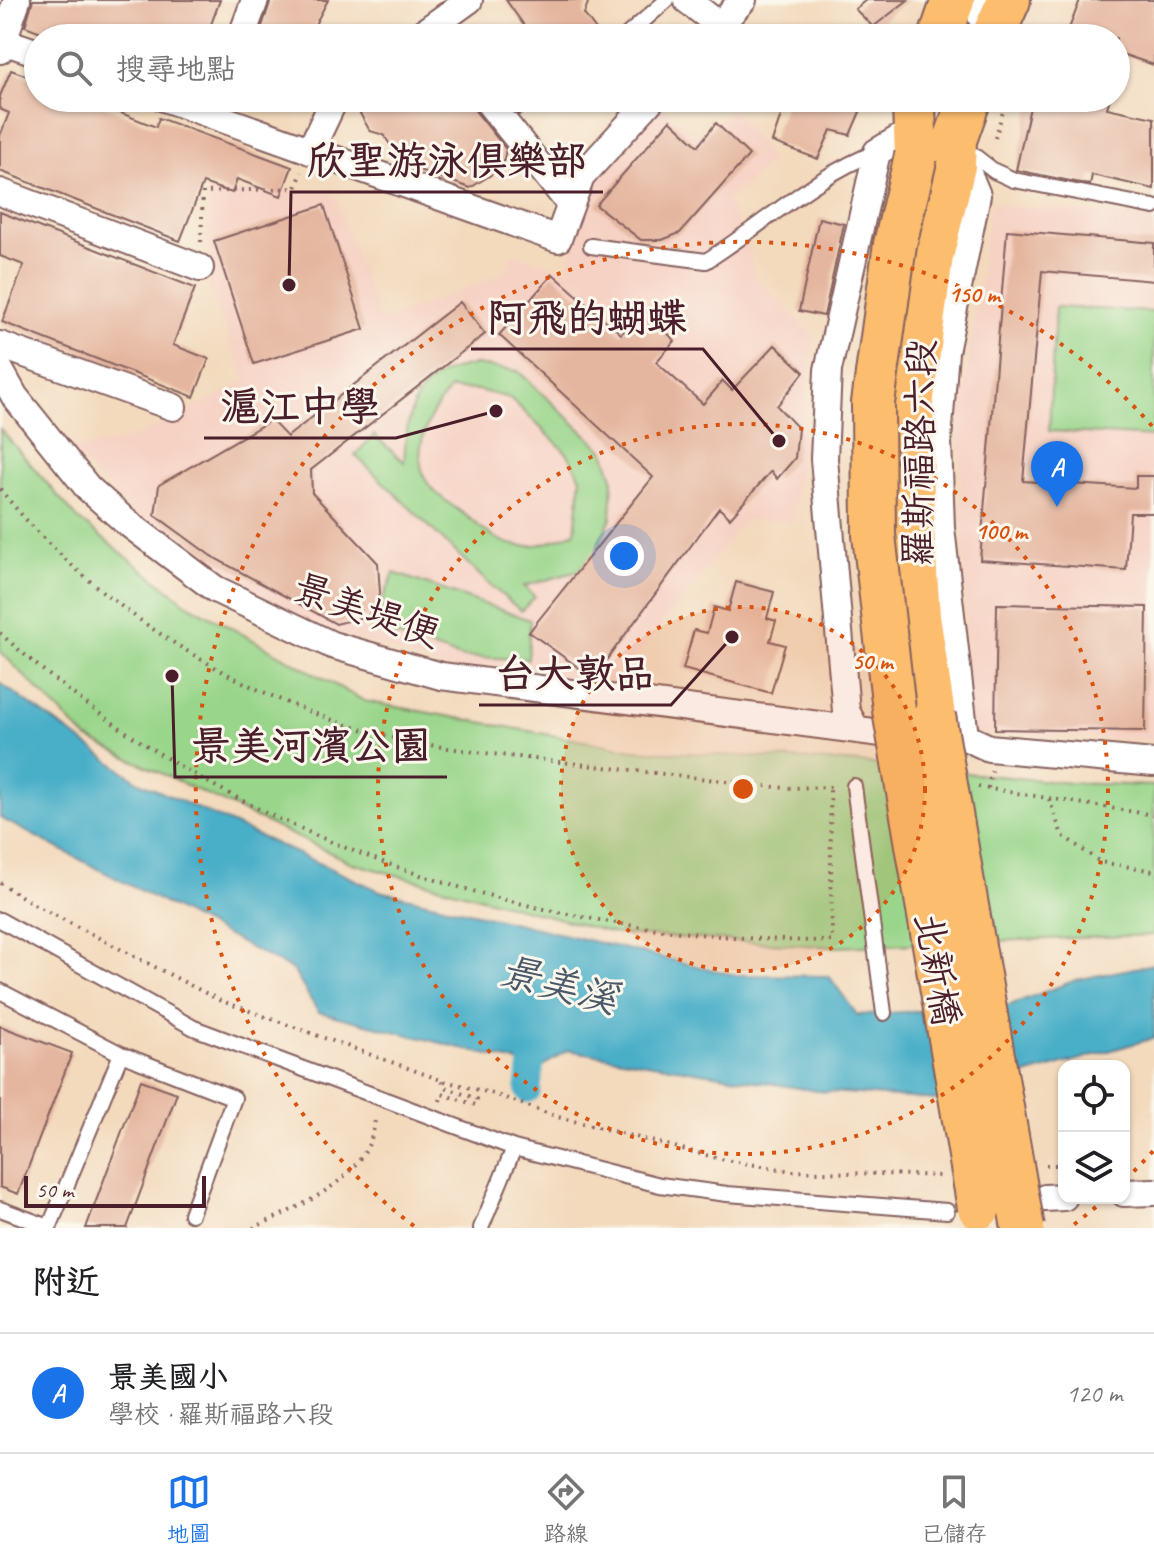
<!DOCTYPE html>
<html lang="zh-TW">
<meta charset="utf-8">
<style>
:root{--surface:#fff;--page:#f6f6f6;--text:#202124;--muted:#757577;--line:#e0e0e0;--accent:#1a73e8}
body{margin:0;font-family:Caveat,"LXGW WenKai TC",sans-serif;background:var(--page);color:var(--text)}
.controls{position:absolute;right:24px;bottom:24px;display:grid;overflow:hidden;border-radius:16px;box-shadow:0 2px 6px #0004}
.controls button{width:72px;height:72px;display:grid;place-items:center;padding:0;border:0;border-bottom:2px solid var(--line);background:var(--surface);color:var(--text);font:40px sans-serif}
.scale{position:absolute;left:24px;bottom:20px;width:182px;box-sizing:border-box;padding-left:8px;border:4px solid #4a1f2b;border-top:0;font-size:22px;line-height:28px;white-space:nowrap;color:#4a1f2b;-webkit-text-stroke:6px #fbf7ec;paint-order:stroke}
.you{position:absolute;left:624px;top:556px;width:28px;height:28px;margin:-20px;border:6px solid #fff;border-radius:50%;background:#1a73e8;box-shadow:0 0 0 12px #1a73e833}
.badge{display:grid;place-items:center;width:52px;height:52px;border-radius:50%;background:var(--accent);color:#fff;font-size:26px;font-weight:700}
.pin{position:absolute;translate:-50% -66px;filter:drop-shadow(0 2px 4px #0008)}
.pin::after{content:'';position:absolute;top:42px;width:28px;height:24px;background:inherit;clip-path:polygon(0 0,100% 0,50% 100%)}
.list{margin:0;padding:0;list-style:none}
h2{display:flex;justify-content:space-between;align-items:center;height:104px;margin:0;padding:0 32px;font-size:34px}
h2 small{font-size:26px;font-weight:400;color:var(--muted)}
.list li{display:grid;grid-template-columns:52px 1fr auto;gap:24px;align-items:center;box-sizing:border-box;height:120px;padding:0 32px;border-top:2px solid var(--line)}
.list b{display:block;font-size:30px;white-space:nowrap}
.list p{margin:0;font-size:26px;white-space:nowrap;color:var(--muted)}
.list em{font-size:26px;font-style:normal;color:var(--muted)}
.icon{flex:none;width:44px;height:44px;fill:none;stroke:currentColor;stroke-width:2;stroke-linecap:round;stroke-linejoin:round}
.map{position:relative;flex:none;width:1154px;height:1228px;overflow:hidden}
.search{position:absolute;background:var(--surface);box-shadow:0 2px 6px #0004;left:24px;right:24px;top:24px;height:88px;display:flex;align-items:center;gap:20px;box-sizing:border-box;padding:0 28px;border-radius:44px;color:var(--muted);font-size:30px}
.sheet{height:224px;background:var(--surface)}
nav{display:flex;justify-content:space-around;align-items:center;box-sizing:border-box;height:112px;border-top:2px solid var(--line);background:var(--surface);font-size:22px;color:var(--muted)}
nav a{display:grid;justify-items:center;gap:4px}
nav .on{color:var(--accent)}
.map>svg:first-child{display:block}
.built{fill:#f6d2c4}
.green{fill:#99d58a;stroke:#727a5a;stroke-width:2;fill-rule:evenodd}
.water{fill:#49afc8;stroke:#4a677a;stroke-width:2}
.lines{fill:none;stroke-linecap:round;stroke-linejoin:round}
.canal{stroke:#49afc8;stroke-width:26}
.building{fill:#e5b69f}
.service-casing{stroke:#85605e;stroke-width:18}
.minor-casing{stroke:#85605e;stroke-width:30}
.primary-casing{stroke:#85605e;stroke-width:46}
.path{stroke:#85605e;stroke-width:4;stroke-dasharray:2 6;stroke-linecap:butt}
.service{stroke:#fff;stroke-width:14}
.minor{stroke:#fff;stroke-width:26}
.primary{stroke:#fcbd6e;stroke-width:42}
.primary-bridge-casing{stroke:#85605e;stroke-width:46;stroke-linecap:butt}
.primary-bridge{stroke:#fcbd6e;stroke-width:42}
.ring{fill:none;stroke:#d8530f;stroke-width:4;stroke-dasharray:4 8}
.labels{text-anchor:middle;stroke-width:6;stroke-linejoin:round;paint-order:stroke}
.street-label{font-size:38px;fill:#4a1f2b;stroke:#fbf7ec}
.water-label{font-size:40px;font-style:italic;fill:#4a596a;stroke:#fbf7ec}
.centre{fill:#d8530f;stroke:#fbf7ec;stroke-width:4}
.ring-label{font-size:24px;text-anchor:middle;font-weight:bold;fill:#d8530f;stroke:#fbf7ec;stroke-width:6;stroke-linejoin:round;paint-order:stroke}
.leader{fill:none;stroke:#4a1f2b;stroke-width:3}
.callout-dot{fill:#4a1f2b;stroke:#fbf7ec;stroke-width:3}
.callout-label{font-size:40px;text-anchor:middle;font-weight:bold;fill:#4a1f2b;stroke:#fbf7ec;stroke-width:6;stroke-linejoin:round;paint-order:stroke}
</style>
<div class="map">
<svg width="1154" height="1228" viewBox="0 0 1154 1228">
<rect width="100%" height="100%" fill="#fbf7ec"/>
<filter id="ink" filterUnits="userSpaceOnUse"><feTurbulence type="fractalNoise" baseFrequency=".0125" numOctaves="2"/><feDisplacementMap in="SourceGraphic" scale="16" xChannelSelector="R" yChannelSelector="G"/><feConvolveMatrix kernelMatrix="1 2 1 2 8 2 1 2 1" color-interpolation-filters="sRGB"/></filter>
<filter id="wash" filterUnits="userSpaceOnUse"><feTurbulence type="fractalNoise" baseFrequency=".006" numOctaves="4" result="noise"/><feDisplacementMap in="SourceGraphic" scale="32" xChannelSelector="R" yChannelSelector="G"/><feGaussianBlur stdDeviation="1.8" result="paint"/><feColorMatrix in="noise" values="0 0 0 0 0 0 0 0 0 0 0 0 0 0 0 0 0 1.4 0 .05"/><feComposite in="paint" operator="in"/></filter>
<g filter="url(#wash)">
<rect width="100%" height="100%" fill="#f3dabd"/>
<path class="built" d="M662,107L694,136L733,110L772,159L727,201L749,248L754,276L814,335L793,522L746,519L605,697L463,674L312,625L205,565L142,521L68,450L128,440L246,382L209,288V192L332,189L380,322L503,274L513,254L567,270L584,195Z
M990,204L1154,218V740L969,733L959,427Z"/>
<path class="green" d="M1055,307L1154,312V437L1049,431Z
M476,365L518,371L604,451L613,478L611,518L596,551L578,571L524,586L535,597L521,611L490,585L355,455L374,435L404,462C407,409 414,372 476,365ZM450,389L477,390L510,398L568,454L581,478L575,532C558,539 541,547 521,546C499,544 484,531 468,517C456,508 438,497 429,485C408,454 429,413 450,389Z
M0,429L78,519L186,603L364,701L633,750L861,763L1070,783L1154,786V935L837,947L616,934L352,863L86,738L0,651Z
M394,573L530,620L528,659L461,657L371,628Z"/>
<path class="water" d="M0,683L139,782L380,891L735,975L829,976L857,1015L1010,1005L1076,980L1154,964V1038L938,1100L817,1091L568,1050L540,1068L318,1012L293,970L0,818Z"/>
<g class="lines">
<path class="canal" d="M528,1090L536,1030"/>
</g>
<g id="blocks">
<path class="building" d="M33,0H220L206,38H57L25,26Z
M271,0H328L308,38H258Z
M506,0H589L584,14L602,38H533Z
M866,0H908L873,27L855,9Z
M1080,0H1154V65L1116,52V38H1077L1067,34Z
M11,70L38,80V98H83L156,127L159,118L292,167L281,196L237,179L232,193L203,183L180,241L0,171V136L9,113L0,109V96Z
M351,98H469L473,108L506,149L502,168L470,188L396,162L397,156L384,135L370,131Z
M506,98H543L519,115Z
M794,98H866L850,135L831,130L818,159L772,142L785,104Z
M1032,98H1110L1107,108L1154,118V189L1092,175L1090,185L1016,170Z
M670,120L698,146L716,123L749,155L680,233L662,240H641L596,205Z
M324,205L364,329L254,364L214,241Z
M0,212L195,288L173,345L209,359L194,397L2,322L24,265L0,256Z
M819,218L844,224L824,316L799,311Z
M1007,230L1154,243V281L1042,271L1023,481L1136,488V476H1154V513H1130L1126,570L980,560Z
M553,274L621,334L646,310L675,341L656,362L703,404L723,381L732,390L775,345L804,372L777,406L798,428L795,458L777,479L771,471L730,518L719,508L593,678L529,632L653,477L499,335Z
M460,302L485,334L311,470L312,493L378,563L380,593L368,616L336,624L211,556L155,515L159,485L271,420L287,437Z
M736,582L774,592L767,618L776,621L770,641L785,645L771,693L683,669L694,630L707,633L714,607L728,611Z
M997,604L1147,607L1145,731L995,729Z
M0,1026L72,1053L18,1194L0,1187Z
M141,1080L177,1093L127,1228H86Z"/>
</g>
</g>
<g filter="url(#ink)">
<use href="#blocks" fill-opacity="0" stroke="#85605e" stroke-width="2"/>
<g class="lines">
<g class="service-casing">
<path id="service" d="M626,36L667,0
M963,147L994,171L1014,180L1154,207
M591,246L706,261C762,226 815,175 877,152
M854,786L884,1013
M0,920L194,1028L514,1148L660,1185L727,1194L947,1211
M0,991L121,1054L234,1098L191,1214
M0,1209L49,1227
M49,1228L121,1054
M481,1228L514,1148"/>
</g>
<g class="minor-casing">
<path id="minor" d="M687,0L719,25
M976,0L988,38
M241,38L255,0
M416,38L469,0
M707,38L743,0
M3,41L38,53
M0,50L17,0
M164,98L558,239L581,177L653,98
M485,98L570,204
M958,149L977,195L945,352L938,440L941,528L965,737
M310,151L335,98
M0,192L200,268
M0,345L173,407
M0,370L15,397L88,488L125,521L215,589L332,645L441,676L881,733
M856,729L846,711L824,459L828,370L877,152L914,130
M949,737H965L989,748L1154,763
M1124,1193L1154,1192
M1045,1198L1064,1197"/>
</g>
<g class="primary-casing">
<path id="primary" d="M940,38L953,0
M992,38L1009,0
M916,156L914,107L918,98
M934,716L919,617L913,529L912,404L932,256L954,166L955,140L970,98"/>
</g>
<path class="path" d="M995,138L1007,98
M201,242L203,192L296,188L302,172
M0,489C92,605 243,701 387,736C444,750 503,755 561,762C635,771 710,779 784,788L834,787
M0,633C225,838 530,940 832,941L830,788
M978,787L1154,815
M988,788L992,770
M1049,799L1062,835L1100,862L1154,871
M0,883L37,906L219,1000L441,1080L494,1094L558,1117L725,1160L792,1171L942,1176
M440,1101L442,1094L476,1105L477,1099L445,1087L441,1080
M1046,1165H1064
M253,1228C301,1206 375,1176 375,1115"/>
<use href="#service" class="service"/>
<use href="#minor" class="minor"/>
<use href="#primary" class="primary"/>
<g class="primary-bridge-casing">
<path id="primary-bridge" d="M916,156L895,244L873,403L874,535L894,710L979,1208
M934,716L1023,1228"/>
</g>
<use href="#primary-bridge" class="primary-bridge"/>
</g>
</g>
<circle cx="743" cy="789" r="182" fill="#d8530f" fill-opacity=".12"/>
<g class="ring">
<circle cx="743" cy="789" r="182"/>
<circle cx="743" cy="789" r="365"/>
<path d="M1153 1151A547 547 0 0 1 1126 1179M1105 1199A547 547 0 0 1 1072 1226M414 1226A547 547 0 1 1 1153 427"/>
</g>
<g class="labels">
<g class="street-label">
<text transform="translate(919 453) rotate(-89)" y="13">羅斯福路六段</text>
<text transform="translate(367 610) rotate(19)" y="13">景美堤便</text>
<text transform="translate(938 969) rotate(80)" y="13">北新橋</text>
</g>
<g class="water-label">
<text transform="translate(559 984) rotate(15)" y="14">景美溪</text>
</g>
</g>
<circle cx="743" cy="789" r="12" class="centre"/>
<g class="ring-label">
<text x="974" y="302">150 m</text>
<text x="1001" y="539">100 m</text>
<text x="872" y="669">50 m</text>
</g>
<path class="leader" d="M289 285L291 192H603M779 441L703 349H471M496 411L396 438H204M732 637L671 705H479M172 676L175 777H447"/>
<g class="callout-dot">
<circle cx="289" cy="285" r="8"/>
<circle cx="779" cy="441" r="8"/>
<circle cx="496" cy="411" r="8"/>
<circle cx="732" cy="637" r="8"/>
<circle cx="172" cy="676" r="8"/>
</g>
<g class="callout-label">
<text x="447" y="174">欣聖游泳俱樂部</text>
<text x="587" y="331">阿飛的蝴蝶</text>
<text x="300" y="420">滬江中學</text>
<text x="575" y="687">台大敦品</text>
<text x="311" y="759">景美河濱公園</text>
</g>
</svg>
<div class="controls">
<button><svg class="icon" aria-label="locate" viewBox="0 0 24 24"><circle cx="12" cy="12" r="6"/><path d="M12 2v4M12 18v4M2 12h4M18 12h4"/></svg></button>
<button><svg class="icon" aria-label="layers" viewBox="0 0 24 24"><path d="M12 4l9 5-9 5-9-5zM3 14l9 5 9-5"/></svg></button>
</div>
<div class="scale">50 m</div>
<div class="you"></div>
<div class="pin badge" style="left:1057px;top:507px">A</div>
<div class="search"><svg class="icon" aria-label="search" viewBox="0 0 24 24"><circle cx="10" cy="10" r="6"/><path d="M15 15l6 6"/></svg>搜尋地點</div>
</div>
<section class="sheet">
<h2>附近<small></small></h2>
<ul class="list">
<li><span class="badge">A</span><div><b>景美國小</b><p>學校 · 羅斯福路六段</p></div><em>120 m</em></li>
</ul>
</section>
<nav>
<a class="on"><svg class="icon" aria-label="map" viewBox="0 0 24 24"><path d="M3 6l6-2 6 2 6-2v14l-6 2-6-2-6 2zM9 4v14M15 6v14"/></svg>地圖</a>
<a><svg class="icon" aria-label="directions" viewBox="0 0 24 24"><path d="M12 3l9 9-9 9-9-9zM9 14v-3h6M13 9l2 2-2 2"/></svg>路線</a>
<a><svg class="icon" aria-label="saved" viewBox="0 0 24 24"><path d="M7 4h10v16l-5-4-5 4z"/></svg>已儲存</a>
</nav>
